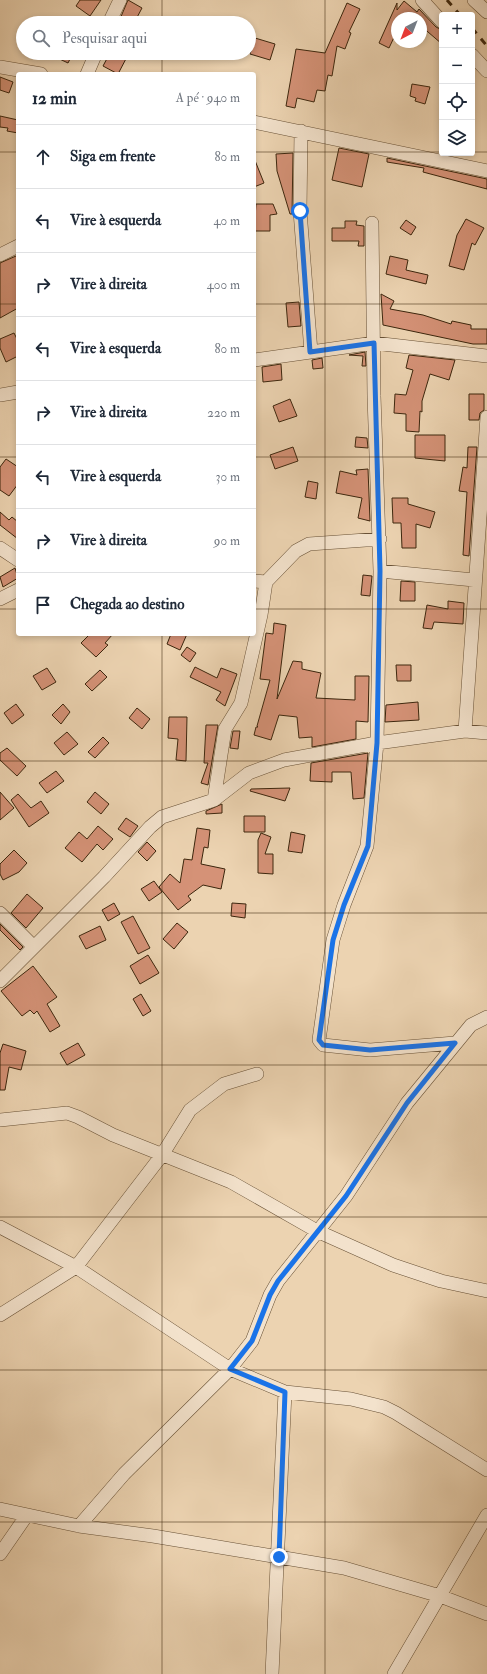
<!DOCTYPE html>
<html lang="pt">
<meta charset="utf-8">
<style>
:root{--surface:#fff;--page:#f2f2f3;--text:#1f2937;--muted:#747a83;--line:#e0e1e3}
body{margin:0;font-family:"IM FELL Double Pica",serif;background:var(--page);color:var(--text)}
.controls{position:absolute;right:12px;top:12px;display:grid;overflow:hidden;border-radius:4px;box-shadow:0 2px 6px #0003}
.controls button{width:36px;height:36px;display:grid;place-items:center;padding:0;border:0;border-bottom:1px solid var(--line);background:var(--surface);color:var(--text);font:20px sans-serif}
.compass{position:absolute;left:391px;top:12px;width:36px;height:36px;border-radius:50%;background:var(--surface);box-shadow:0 2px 6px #0003;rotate:222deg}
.stop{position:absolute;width:12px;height:12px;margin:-9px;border:3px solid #1a73e8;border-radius:50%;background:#fff}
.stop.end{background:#1a73e8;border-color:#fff;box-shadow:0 1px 4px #0008}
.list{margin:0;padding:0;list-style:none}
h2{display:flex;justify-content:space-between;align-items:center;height:52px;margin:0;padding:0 16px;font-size:17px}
h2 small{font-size:13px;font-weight:400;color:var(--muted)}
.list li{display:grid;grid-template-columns:26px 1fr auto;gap:12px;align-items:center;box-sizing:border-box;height:64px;padding:0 16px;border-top:1px solid var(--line)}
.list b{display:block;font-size:15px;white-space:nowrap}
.list em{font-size:13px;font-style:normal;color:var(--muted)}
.icon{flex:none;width:22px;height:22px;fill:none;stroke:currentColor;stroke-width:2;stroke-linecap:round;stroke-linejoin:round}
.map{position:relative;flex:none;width:487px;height:1674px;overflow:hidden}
.search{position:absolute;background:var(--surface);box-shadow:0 2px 6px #0003;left:16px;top:16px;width:240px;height:44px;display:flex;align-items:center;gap:10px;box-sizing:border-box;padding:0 14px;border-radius:22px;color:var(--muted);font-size:15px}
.panel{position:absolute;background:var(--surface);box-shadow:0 2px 6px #0003;left:16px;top:72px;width:240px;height:564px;border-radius:4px}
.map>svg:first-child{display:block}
.building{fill:#d59277;stroke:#3c260d}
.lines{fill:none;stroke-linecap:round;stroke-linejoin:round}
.minor-casing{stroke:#685136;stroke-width:14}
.minor{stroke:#f3e2cc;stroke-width:13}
.rail{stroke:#3c260d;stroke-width:3;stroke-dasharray:7 7;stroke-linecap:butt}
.route{stroke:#1a73e8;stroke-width:5}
.grid{fill:none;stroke:#3c260d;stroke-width:1;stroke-opacity:0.55}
</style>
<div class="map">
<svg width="487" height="1674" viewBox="0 0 487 1674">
<rect width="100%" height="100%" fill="#ecd3b1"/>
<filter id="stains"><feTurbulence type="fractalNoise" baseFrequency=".005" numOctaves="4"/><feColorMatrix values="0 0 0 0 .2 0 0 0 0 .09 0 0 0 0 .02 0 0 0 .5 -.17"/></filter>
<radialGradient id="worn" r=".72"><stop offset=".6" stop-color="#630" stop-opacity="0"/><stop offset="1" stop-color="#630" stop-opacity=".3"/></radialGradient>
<path class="building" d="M80,0H101L90,16L76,6Z
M128,0L142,8L134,23H127L120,19Z
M404,1L417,12L419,9L436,27L442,30V44L421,26V18H397V31L389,48L379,43L397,3V10Z
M347,3L360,9L349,32L351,33L345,49L337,46L332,76L328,75L325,91L317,90L314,102L297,98L295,108L286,106L296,49L325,53Z
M255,38L275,44L270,60L250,54Z
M47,53H73L68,63Z
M110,53H129L118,74L103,66Z
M0,77L13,82L9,93L0,90Z
M412,84L430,87L425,104L415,101L416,98L410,96Z
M0,116L18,120V133L7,131L8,128L0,127Z
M339,148L369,154L362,187L332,180Z
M293,153L292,214H290L277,171L276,154Z
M254,158L264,183L254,187Z
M387,158L487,179V189L423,172L424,168L387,162Z
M256,204H273L277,214L270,215V231H254Z
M466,219L484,228L475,245L472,243L464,270L449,266L457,235Z
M406,220L416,227L411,235L400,228Z
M345,221H357L356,225L364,226V246H358L359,241H332V228H345Z
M16,256L18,259V308L0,318V263Z
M390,256L408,260L406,270L428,275L426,284L386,274Z
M381,294L394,301L390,309L423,315L451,324L452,321L471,325V329H487V344H473L383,325Z
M299,302L301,326L288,327L286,303Z
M14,333L18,341V356L6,362L0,348V339Z
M365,352L366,366H362L363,356L349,355Z
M409,355L455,360L449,380L430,374L422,401V412L420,411L419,432L406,431V414L394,413L395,394L406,395L413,370L406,368Z
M322,358L323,368L313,369L312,360Z
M281,364L282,380L263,382L262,367Z
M469,394H484V410L480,413L479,420H469Z
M290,399L297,416L279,422L273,406Z
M415,435H445V461L415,458Z
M356,437L367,438L368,448L355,447Z
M293,447L298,461L275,469L270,455Z
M468,447H477L469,556L463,555L467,492L459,491L463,467L467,468Z
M6,459L18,467V484L9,496L0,490V467Z
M368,469L370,521L358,518L362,498L336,493L340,471L357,475L356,470Z
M308,481L318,483L316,499L305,497Z
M392,498H408V504L435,512L430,528L416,524V548H402L401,523H393Z
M0,512L9,520L12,517L18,522V539L0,525Z
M15,568L18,578L3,587L0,577Z
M363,575L372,576L370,596L361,595Z
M401,581L415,582V601H400Z
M448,601L464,603L463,624L434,622L432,629L423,628L427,605L448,609Z
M274,623L286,625L277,699L293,661L302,662V669L321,673L316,698L355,700V676H369L368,722L356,721V739L312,747V737L299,738L297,717L279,715L271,740L254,735L256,727H258L257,726L270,680L260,679L266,633L273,634Z
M90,634H113L105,643L108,645L96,657L81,643Z
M171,634H187L180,650L167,644Z
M187,647L196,653L190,662L181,655Z
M396,665H411V681H397Z
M195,667L217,678L221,668L237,674L225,706L216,700L221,692L190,677Z
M47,668L56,682L42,690L33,676Z
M100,670L107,677L92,691L85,684Z
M418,702L419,720L385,722L386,705Z
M16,704L24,715L12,724L4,713Z
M63,704L70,712L61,724L52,715Z
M137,708L150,719L142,729L129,718Z
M169,717H187L186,761L176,760L178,739L168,738Z
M206,725H218L208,785L201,783L208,763H204Z
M233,731H240L238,749L230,748Z
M67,732L78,744L64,755L54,743Z
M103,737L109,743L95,758L88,752Z
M7,748L26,766L17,776L0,760V753Z
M368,753L364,798L353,799L351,772H332V782L310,781L311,763Z
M56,771L64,781L47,793L39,783Z
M290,788L285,801L250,791L251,789Z
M0,792L14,808L0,820Z
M95,792L109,804L101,814L87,802Z
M18,794L31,808L41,801L49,813L29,827L11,800Z
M222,804V813L206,814V811Z
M244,816H265V832H244Z
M126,818L138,826L130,837L118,829Z
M98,826L113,839L103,850L97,844L82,862L65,848L79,832L87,839Z
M197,828L210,830L208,848L204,847L201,864L225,869L221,889L203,885L188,896L191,900L178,910L159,887L170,874L180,883L184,859L192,860Z
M291,832L305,835L302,853L288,851Z
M261,833L271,837L265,854H273V874L258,873V840Z
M147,842L156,851L147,861L138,852Z
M14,850L27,863L19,872L3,880L0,874V864Z
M154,881L162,892L149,901L141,889Z
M27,894L43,908L26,928L11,913Z
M114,903L120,914L108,921L102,910Z
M232,903L246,904L245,918L231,916Z
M133,916L150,948L138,954L121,922Z
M177,923L188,932L174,949L163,939Z
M0,924L23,947L20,950L0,930Z
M100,926L106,940L86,949L79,936Z
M148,955L159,973L140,984L130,966Z
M33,966L57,997L47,1004L60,1026L50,1032L37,1011L34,1014L30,1010L22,1016L1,991Z
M141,994L151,1011L143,1016L133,999Z
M78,1043L85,1055L67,1065L60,1053Z
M3,1044L26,1051L21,1070L9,1067L5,1090H0V1053Z"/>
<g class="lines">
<g class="minor-casing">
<path id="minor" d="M422,0L442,22
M474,0L487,12
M109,23L120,0
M472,55L487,71
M0,67L41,74
M87,74L96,53
M254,122L487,171
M301,131L300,211L311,352
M372,223L374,396L380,571L377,743L367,846L344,905L333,940L319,1040L323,1045L370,1050L455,1043
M0,255L18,246
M254,360L374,343L487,356
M0,395L18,392
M0,548L18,560
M380,571L474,580
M254,581L266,582L296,551L309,544L380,539
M0,599L18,590
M465,731L487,417
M214,800L225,729L241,703L261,615L266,582
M0,913L34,947
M0,981L104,877L150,827L162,817L214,800L249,773L284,760L377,743L465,731L487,733
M0,1120L67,1113L78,1117L113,1135L231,1182L317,1231L393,1265L441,1281L487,1291
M0,1227L76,1267L230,1369L285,1392L351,1399L384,1407L396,1413L487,1470
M0,1315L76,1267L162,1155L190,1110L224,1084L257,1074
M0,1509L79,1526L153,1536L344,1568L440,1596L487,1614
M79,1526L124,1474L230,1369L252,1341L270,1295L278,1281L346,1196L407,1103L471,1025L487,1017
M0,1554L27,1515
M272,1674L285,1392
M394,1674L487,1515"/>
</g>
<use href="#minor" class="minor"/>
<path class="rail" d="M447,0L460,15
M472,28L487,46"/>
</g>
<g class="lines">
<path class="route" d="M279,1557L285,1392L230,1369L252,1341L270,1295L278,1281L346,1196L407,1103L455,1043L370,1050L323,1045L319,1040L333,940L344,905L368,846L377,743L380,571L374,343L310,352L300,211"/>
</g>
<path class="grid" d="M162,0V23M325,0V1674M162,53V74M0,152H18M254,152H442M472,152H487M0,304H18M254,304H487M0,457H18M254,457H487M0,609H18M254,609H487M162,634V1674M0,761H487M0,913H487M0,1065H487M0,1217H487M0,1370H487M0,1522H487"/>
<rect width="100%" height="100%" filter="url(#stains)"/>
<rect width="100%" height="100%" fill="url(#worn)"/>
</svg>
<div class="controls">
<button>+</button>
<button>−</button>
<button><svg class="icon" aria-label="locate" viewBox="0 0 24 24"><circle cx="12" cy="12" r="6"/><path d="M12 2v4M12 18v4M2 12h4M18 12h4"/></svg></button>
<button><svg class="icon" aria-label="layers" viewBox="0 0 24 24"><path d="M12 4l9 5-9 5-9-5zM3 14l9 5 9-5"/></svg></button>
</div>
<svg class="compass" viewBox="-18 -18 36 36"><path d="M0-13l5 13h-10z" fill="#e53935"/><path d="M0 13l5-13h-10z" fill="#747a83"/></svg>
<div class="stop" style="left:300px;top:211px"></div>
<div class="stop end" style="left:279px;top:1557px"></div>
<div class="search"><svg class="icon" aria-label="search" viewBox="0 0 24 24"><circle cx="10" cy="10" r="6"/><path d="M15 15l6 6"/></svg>Pesquisar aqui</div>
<section class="panel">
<h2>12 min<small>A pé · 940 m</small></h2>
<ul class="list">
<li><svg class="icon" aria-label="ahead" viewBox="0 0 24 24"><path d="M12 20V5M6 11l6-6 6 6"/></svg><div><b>Siga em frente</b></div><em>80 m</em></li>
<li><svg class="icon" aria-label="left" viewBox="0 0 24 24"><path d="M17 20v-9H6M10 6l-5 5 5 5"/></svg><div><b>Vire à esquerda</b></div><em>40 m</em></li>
<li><svg class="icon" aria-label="right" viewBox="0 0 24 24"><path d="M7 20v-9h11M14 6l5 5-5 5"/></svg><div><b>Vire à direita</b></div><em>400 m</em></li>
<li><svg class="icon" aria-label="left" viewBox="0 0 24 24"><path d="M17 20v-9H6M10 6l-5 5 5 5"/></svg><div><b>Vire à esquerda</b></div><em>80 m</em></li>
<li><svg class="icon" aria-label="right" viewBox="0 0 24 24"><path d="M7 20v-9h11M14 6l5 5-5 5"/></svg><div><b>Vire à direita</b></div><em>220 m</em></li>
<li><svg class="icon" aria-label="left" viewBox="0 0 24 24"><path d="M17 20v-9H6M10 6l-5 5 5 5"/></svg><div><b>Vire à esquerda</b></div><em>30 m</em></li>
<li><svg class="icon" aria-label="right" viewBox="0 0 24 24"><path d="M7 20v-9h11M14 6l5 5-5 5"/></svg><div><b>Vire à direita</b></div><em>90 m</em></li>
<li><svg class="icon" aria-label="arrive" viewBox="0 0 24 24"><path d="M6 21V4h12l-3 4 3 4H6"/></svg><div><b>Chegada ao destino</b></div></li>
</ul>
</section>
</div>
